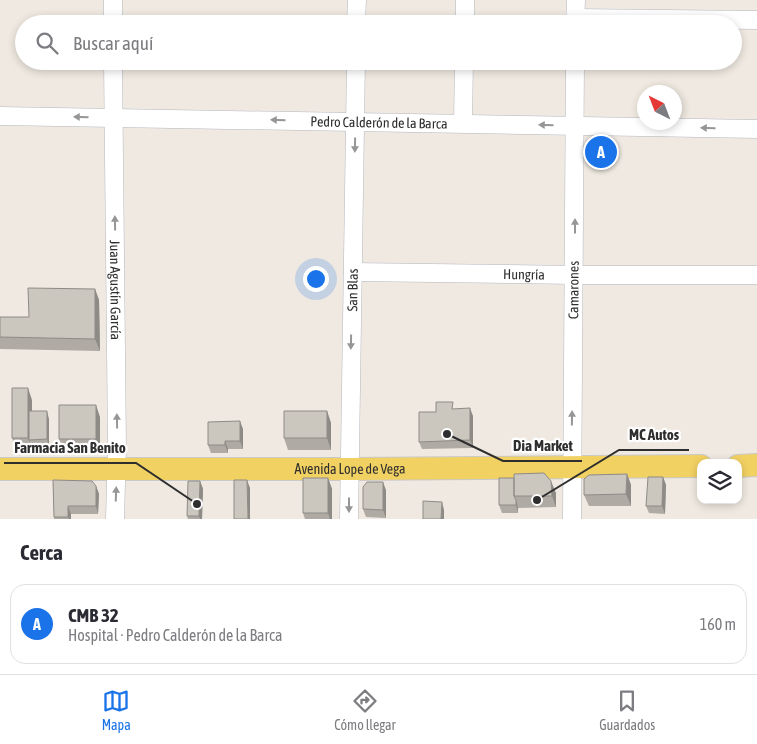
<!DOCTYPE html>
<html lang="es">
<meta charset="utf-8">
<style>
:root{--surface:#fff;--page:#f7f7f7;--text:#2b2b33;--muted:#7c7c81;--line:#e1e1e2;--accent:#1a73e8}
body{margin:0;font-family:"Asap Condensed",sans-serif;background:var(--page);color:var(--text)}
.controls{position:absolute;right:15px;bottom:15px;display:grid;overflow:hidden;border-radius:10px;box-shadow:0 2px 8px #0003}
.controls button{width:45px;height:45px;display:grid;place-items:center;padding:0;border:0;border-bottom:1px solid var(--line);background:var(--surface);color:var(--text);font:25px sans-serif}
.compass{position:absolute;left:637px;top:85px;width:45px;height:45px;border-radius:50%;background:var(--surface);box-shadow:0 2px 8px #0003;rotate:318deg}
.you{position:absolute;left:315px;top:278px;width:18px;height:18px;margin:-12px;border:4px solid #fff;border-radius:50%;background:#1a73e8;box-shadow:0 0 0 8px #1a73e833}
.badge{display:grid;place-items:center;width:32px;height:32px;border-radius:50%;background:var(--accent);color:#fff;font-size:16px;font-weight:700}
.pin{position:absolute;translate:-50% -50%;border:2px solid #fff;box-shadow:0 1px 5px #0006}
.list{margin:0;padding:0;list-style:none}
h2{display:flex;justify-content:space-between;align-items:center;height:65px;margin:0;padding:0 20px;font-size:21px}
h2 small{font-size:16px;font-weight:400;color:var(--muted)}
.list li{display:grid;grid-template-columns:32px 1fr auto;gap:15px;align-items:center;box-sizing:border-box;height:80px;margin:0 10px 10px;padding:0 10px;border:1px solid var(--line);border-radius:15px}
.list b{display:block;font-size:19px;white-space:nowrap}
.list p{margin:0;font-size:16px;white-space:nowrap;color:var(--muted)}
.list em{font-size:16px;font-style:normal;color:var(--muted)}
.icon{flex:none;width:28px;height:28px;fill:none;stroke:currentColor;stroke-width:2;stroke-linecap:round;stroke-linejoin:round}
.map{position:relative;flex:none;width:757px;height:519px;overflow:hidden}
.search{position:absolute;background:var(--surface);box-shadow:0 2px 8px #0003;left:15px;right:15px;top:15px;height:55px;display:flex;align-items:center;gap:12px;box-sizing:border-box;padding:0 18px;border-radius:28px;color:var(--muted);font-size:19px}
.sheet{height:155px;background:var(--surface)}
nav{display:flex;justify-content:space-around;align-items:center;box-sizing:border-box;height:70px;border-top:1px solid var(--line);background:var(--surface);font-size:14px;color:var(--muted)}
nav a{display:grid;justify-items:center;gap:2px}
nav .on{color:var(--accent)}
.map>svg:first-child{display:block}
.lines{fill:none;stroke-linecap:round;stroke-linejoin:round}
.minor-casing{stroke:#b4b7c1;stroke-width:19}
.major-casing{stroke:#c9c9c9;stroke-width:24}
.minor{stroke:#fff;stroke-width:18}
.major{stroke:#f2d163;stroke-width:22}
.wall{fill:#afaba4}
.shaded-wall{fill:#8e8b86}
.building{fill:#cbc7bf;stroke:#8e8b86}
.oneway{fill:#969696}
.labels{text-anchor:middle;stroke-width:4.5;stroke-linejoin:round;paint-order:stroke}
.street-label{font-size:14px;fill:#2e2e2e;stroke:#fff}
.leader{fill:none;stroke:#2e2e2e;stroke-width:2}
.callout-dot{fill:#2e2e2e;stroke:#fff;stroke-width:2}
.callout-label{font-size:15px;text-anchor:middle;font-weight:bold;fill:#2e2e2e;stroke:#fff;stroke-width:4.5;stroke-linejoin:round;paint-order:stroke}
</style>
<div class="map">
<svg width="757" height="519" viewBox="0 0 757 519">
<rect width="100%" height="100%" fill="#efe9e1"/>
<g class="lines">
<g class="minor-casing">
<g id="minor">
<path d="M113,0V24"/>
<path d="M575,18L757,20"/>
<path d="M356,24L357,0"/>
<path d="M465,24V0"/>
<path d="M575,24L576,0"/>
<path id="s1" d="M113,61L117,448L115,519"/>
<path id="s2" d="M0,116L757,129"/>
<path d="M463,123L464,61"/>
<path id="s3" d="M353,272L575,275H757"/>
<path id="s4" d="M349,519L356,61"/>
<path id="s5" d="M572,519L575,61"/>
</g>
</g>
<g class="major-casing">
<g id="major">
<path d="M738,466L757,465"/>
<path id="s6" d="M0,469H349L701,466"/>
</g>
</g>
<use href="#minor" class="minor"/>
<use href="#major" class="major"/>
</g>
<path class="wall" d="M95,289L99,300L100,351L0,349V317H29Z
M32,400V411L49,419V447H32V450H16L12,438Z
M455,409L473,416V448L422,449L419,442L436,412Z
M327,411L331,423V450H288L284,438Z
M100,417V451L64,450L59,439Z
M243,429V449H228V453H211L208,445Z
M627,474L631,485V506H589L584,495Z
M663,477L666,485L665,514L649,513L646,506Z
M328,478L332,489V519H305L303,513Z
M499,478L556,493V507L518,508V513H502L499,505Z
M53,480L96,486L99,494L98,514H71V519H54V517Z
M200,481L203,489L202,519H188L187,516Z
M386,490V518L366,517L363,509Z"/>
<path class="shaded-wall" d="M95,289L99,300L100,351L95,339Z
M28,388L32,400V440H29L32,447V450L28,438Z
M96,405L100,417V451L96,439Z
M470,408L473,416V448L470,440Z
M47,411L49,419V447L47,439Z
M327,411L331,423V450L327,438Z
M240,421L243,429V449L240,441Z
M225,441L228,449V453L225,445Z
M627,474L631,485V506L626,494Z
M663,477L666,485L665,514L662,506Z
M328,478L332,489V519H330L328,513Z
M247,480L250,488V519H248Z
M200,481L203,489L202,519H200L199,516Z
M551,481L556,493V507L552,496Z
M383,482L386,490V518L383,510Z
M96,486L99,494L98,514L96,506Z
M516,500L518,508V513L516,505Z
M442,502L444,510V519H441Z
M68,506L71,514V519H69L68,517Z"/>
<path class="building" d="M28,288L95,289V339L0,337V317H29Z
M12,388H28V438H12Z
M436,402H453L452,409L470,408V440L419,442V412H436Z
M59,405H96V439H59Z
M29,411H47V439L29,440Z
M284,411H327V438H284Z
M240,421V441H225V445H208V422Z
M544,473L551,481L552,496H514V474Z
M627,474L626,494L584,495V479L589,475Z
M648,477H663L662,506H646Z
M303,478H328V513H303Z
M499,478H514V496L516,500V505H499Z
M53,480L92,481L96,486V506H68V517H54Z
M234,480H247L248,519H234Z
M188,481H200L199,516H187Z
M367,482H383V510L363,509V487Z
M423,501L442,502L441,519H423Z"/>
<defs><path id="oneway-solid" d="M-6-.8H1V-3.2L6.5 0L1 3.2V.8H-6Z" transform="scale(1.25)"/></defs>
<g class="oneway">
<use href="#oneway-solid" transform="translate(81 117) rotate(-179)"/>
<use href="#oneway-solid" transform="translate(278 120) rotate(-179)"/>
<use href="#oneway-solid" transform="translate(546 125) rotate(-179)"/>
<use href="#oneway-solid" transform="translate(708 128) rotate(-179)"/>
<use href="#oneway-solid" transform="translate(355 145) rotate(91)"/>
<use href="#oneway-solid" transform="translate(115 223) rotate(-91)"/>
<use href="#oneway-solid" transform="translate(575 226) rotate(-90)"/>
<use href="#oneway-solid" transform="translate(351 342) rotate(91)"/>
<use href="#oneway-solid" transform="translate(572 418) rotate(-89)"/>
<use href="#oneway-solid" transform="translate(117 421) rotate(-91)"/>
<use href="#oneway-solid" transform="translate(116 494) rotate(-88)"/>
<use href="#oneway-solid" transform="translate(349 505) rotate(90)"/>
</g>
<g class="labels">
<g class="street-label">
<text dy="5" stroke="none"><textPath href="#s2" startOffset="379">Pedro Calderón de la Barca</textPath></text>
<text dy="5" stroke="none"><textPath href="#s3" startOffset="171">Hungría</textPath></text>
<text dy="5" stroke="none"><textPath href="#s1" startOffset="229">Juan Agustín García</textPath></text>
<text dy="5" stroke="none"><textPath href="#s4" startOffset="229">San Blas</textPath></text>
<text dy="5" stroke="none"><textPath href="#s5" startOffset="229">Camarones</textPath></text>
<text dy="5" stroke="none"><textPath href="#s6" startOffset="350">Avenida Lope de Vega</textPath></text>
</g>
</g>
<path class="leader" d="M537 500L619 450H689M447 434L503 461H582M197 504L136 463H4"/>
<g class="callout-dot">
<circle cx="537" cy="500" r="5"/>
<circle cx="447" cy="434" r="5"/>
<circle cx="197" cy="504" r="5"/>
</g>
<g class="callout-label">
<text x="654" y="440">MC Autos</text>
<text x="543" y="451">Dia Market</text>
<text x="70" y="453">Farmacia San Benito</text>
</g>
</svg>
<div class="controls">
<button><svg class="icon" aria-label="layers" viewBox="0 0 24 24"><path d="M12 4l9 5-9 5-9-5zM3 14l9 5 9-5"/></svg></button>
</div>
<svg class="compass" viewBox="-18 -18 36 36"><path d="M0-13l5 13h-10z" fill="#e53935"/><path d="M0 13l5-13h-10z" fill="#7c7c81"/></svg>
<div class="you"></div>
<div class="pin badge" style="left:601px;top:152px">A</div>
<div class="search"><svg class="icon" aria-label="search" viewBox="0 0 24 24"><circle cx="10" cy="10" r="6"/><path d="M15 15l6 6"/></svg>Buscar aquí</div>
</div>
<section class="sheet">
<h2>Cerca<small></small></h2>
<ul class="list">
<li><span class="badge">A</span><div><b>CMB 32</b><p>Hospital · Pedro Calderón de la Barca</p></div><em>160 m</em></li>
</ul>
</section>
<nav>
<a class="on"><svg class="icon" aria-label="map" viewBox="0 0 24 24"><path d="M3 6l6-2 6 2 6-2v14l-6 2-6-2-6 2zM9 4v14M15 6v14"/></svg>Mapa</a>
<a><svg class="icon" aria-label="directions" viewBox="0 0 24 24"><path d="M12 3l9 9-9 9-9-9zM9 14v-3h6M13 9l2 2-2 2"/></svg>Cómo llegar</a>
<a><svg class="icon" aria-label="saved" viewBox="0 0 24 24"><path d="M7 4h10v16l-5-4-5 4z"/></svg>Guardados</a>
</nav>
